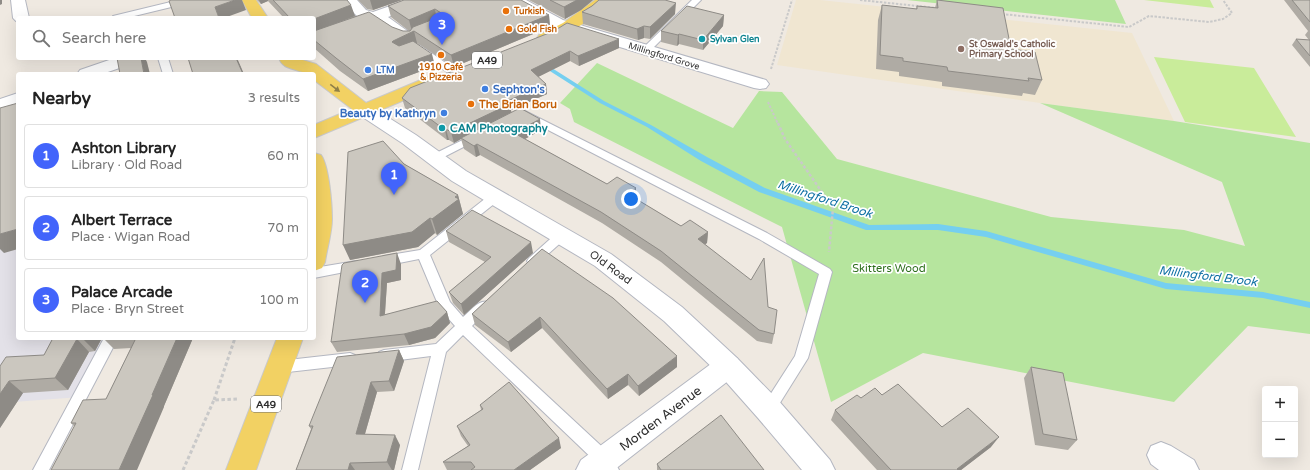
<!DOCTYPE html>
<meta charset="utf-8">
<style>
:root{--surface:#fff;--page:#f6f6f6;--text:#222;--muted:#767676;--line:#e0e0e0;--accent:#4264fb}
body{margin:0;font-family:"Varela Round",sans-serif;background:var(--page);color:var(--text)}
.controls{position:absolute;right:12px;bottom:12px;display:grid;overflow:hidden;border-radius:4px;box-shadow:0 4px 16px #0002}
.controls button{width:36px;height:36px;display:grid;place-items:center;padding:0;border:0;border-bottom:1px solid var(--line);background:var(--surface);color:var(--text);font:20px sans-serif}
.you{position:absolute;left:631px;top:199px;width:14px;height:14px;margin:-10px;border:3px solid #fff;border-radius:50%;background:#1a73e8;box-shadow:0 0 0 6px #1a73e833}
.badge{display:grid;place-items:center;width:26px;height:26px;border-radius:50%;background:var(--accent);color:#fff;font-size:13px;font-weight:700}
.pin{position:absolute;translate:-50% -33px;filter:drop-shadow(0 1px 2px #0008)}
.pin::after{content:'';position:absolute;top:21px;width:14px;height:12px;background:inherit;clip-path:polygon(0 0,100% 0,50% 100%)}
.list{margin:0;padding:0;list-style:none}
h2{display:flex;justify-content:space-between;align-items:center;height:52px;margin:0;padding:0 16px;font-size:17px}
h2 small{font-size:13px;font-weight:400;color:var(--muted)}
.list li{display:grid;grid-template-columns:26px 1fr auto;gap:12px;align-items:center;box-sizing:border-box;height:64px;margin:0 8px 8px;padding:0 8px;border:1px solid var(--line);border-radius:4px}
.list b{display:block;font-size:15px;white-space:nowrap}
.list p{margin:0;font-size:13px;white-space:nowrap;color:var(--muted)}
.list em{font-size:13px;font-style:normal;color:var(--muted)}
.icon{flex:none;width:22px;height:22px;fill:none;stroke:currentColor;stroke-width:2;stroke-linecap:round;stroke-linejoin:round}
.map{position:relative;flex:none;width:1310px;height:470px;overflow:hidden}
.search{position:absolute;background:var(--surface);box-shadow:0 4px 16px #0002;left:16px;top:16px;width:300px;height:44px;display:flex;align-items:center;gap:10px;box-sizing:border-box;padding:0 14px;border-radius:4px;color:var(--muted);font-size:15px}
.panel{position:absolute;background:var(--surface);box-shadow:0 4px 16px #0002;left:16px;top:72px;width:300px;height:268px;border-radius:4px}
.map>svg:first-child{display:block}
.industrial{fill:#e3e1e8}
.education{fill:#f0e6d1}
.green{fill:#b6e59e}
.pitch{fill:#c9ec9a}
.lines{fill:none;stroke-linecap:round;stroke-linejoin:round}
.stream{fill:#75cff0;fill-rule:evenodd}
.lane-casing{stroke:#b4b7c1;stroke-width:2}
.street-casing{stroke:#b4b7c1;stroke-width:2}
.secondary-casing{stroke:#b4b7c1;stroke-width:2}
.primary-casing{stroke:#c9c9c9;stroke-width:2}
.path-far2{stroke:#c9c9c9;stroke-width:2;stroke-dasharray:2.5 1.5;stroke-linecap:butt}
.path-far1{stroke:#c9c9c9;stroke-width:2.5;stroke-dasharray:3 2;stroke-linecap:butt}
.path{stroke:#c9c9c9;stroke-width:3;stroke-dasharray:3.5 2.5;stroke-linecap:butt}
.lane{fill:#fff;fill-rule:evenodd}
.street{fill:#fff;fill-rule:evenodd}
.secondary{fill:#fff;fill-rule:evenodd}
.primary{fill:#f2d163;fill-rule:evenodd}
.wall{fill:#afaba4}
.shaded-wall{fill:#8e8b86}
.building{fill:#cbc7bf;stroke:#8e8b86}
.oneway{fill:#908048}
.food-dot{fill:#e8710a;stroke:#fff;stroke-width:1.5}
.culture-dot{fill:#0f9aa8;stroke:#fff;stroke-width:1.5}
.education-dot{fill:#8d6e63;stroke:#fff;stroke-width:1.5}
.shop-dot{fill:#3f7fe0;stroke:#fff;stroke-width:1.5}
.labels{text-anchor:middle;stroke-width:3.5;stroke-linejoin:round;paint-order:stroke}
.far-food-label{font-size:9px;font-weight:bold;fill:#c56008;stroke:#fff;text-anchor:start}
.far-culture-label{font-size:9px;font-weight:bold;fill:#0d838f;stroke:#fff;text-anchor:start}
.far-education-label{font-size:9px;font-weight:bold;fill:#785e54;stroke:#fff;text-anchor:start}
.far-street-label{font-size:9px;fill:#2e2e2e;stroke:#fff}
.far-shop-label{font-size:9px;font-weight:bold;fill:#366cbe;stroke:#fff;text-anchor:start}
.shield{fill:#fff;stroke:#6d6d6d;stroke-width:1}
.shield-label{font-size:10px;font-weight:bold;fill:#2e2e2e}
.shop-label{font-size:11px;font-weight:bold;fill:#366cbe;stroke:#fff;text-anchor:start}
.food-label{font-size:11px;font-weight:bold;fill:#c56008;stroke:#fff;text-anchor:start}
.culture-label{font-size:11px;font-weight:bold;fill:#0d838f;stroke:#fff;text-anchor:start}
.street-label{font-size:11px;fill:#2e2e2e;stroke:#fff}
.park-label{font-size:11px;fill:#2c6e1b;stroke:#fff}
.water-label{font-size:12px;font-style:italic;fill:#0d6fa3;stroke:#fff}
.near-street-label{font-size:13px;fill:#2e2e2e;stroke:#fff}
</style>
<div class="map">
<svg width="1310" height="470" viewBox="0 0 1310 470">
<rect width="100%" height="100%" fill="#efe9e1"/>
<path class="industrial" d="M18,105V338H108L80,397L0,403V112Z"/>
<path class="education" d="M796,0H820L1132,33L1174,121L1040,103L777,65Z"/>
<path class="green" d="M907,0H1115L1126,24Z
M597,63L733,128L759,91L782,92L837,159L1051,217L1184,230L1245,246L1222,182L1040,103L1174,121L1310,143V334L1248,326L1174,402L923,353L831,402L782,227L574,122L570,109L560,103Z"/>
<path class="pitch" d="M1144,0H1210L1214,8Z
M1154,57L1254,68L1296,137L1185,122Z"/>
<g class="lines">
<path class="stream" d="M544,63L604,101L651,125L707,157L765,188L869,225L938,224L986,231L1166,283L1263,292L1310,302V308L1263,298L1166,289L986,237L938,230H866L759,192L701,161L647,127L600,103L542,66L541,65Z"/>
<g class="lane-casing">
<path id="lane" d="M179,0H193L192,2L126,18H112L113,16Z
M692,0H701L648,53H642L641,51L642,49Z
M420,45L457,71L459,73L457,75H451L417,50L416,48Z
M158,58H168L173,74H163Z
M525,111L767,233L830,269L832,272L808,358L773,414L768,416L763,414L761,409L795,356L819,274L759,239L521,116L520,114Z
M477,133L482,136L481,138L438,160H430L429,158L430,156Z
M495,193L499,194L501,197L499,200L430,255L450,302L463,317C471,311 478,299 489,302L491,306L472,326L611,455L619,470H602L599,465L463,335L446,352L418,470H402L431,356L384,362L379,360L377,356L379,352L384,350L436,344L455,326L440,309L419,259L384,266L380,264L378,261L380,258L384,256L420,250L491,194Z
M562,231L566,232L568,235L566,238L537,264L533,266L529,264L527,261L529,258L558,232Z
M356,261L360,263L362,266L360,269L314,278V268Z
M104,338H118L49,470H33Z
M350,353L355,355L357,359L355,363L350,365L279,373L274,371L272,367L274,363L279,361Z"/>
</g>
<g class="street-casing">
<path id="street" d="M11,0H25L29,18H18V22L16,21L13,18Z
M341,0H357L366,10L373,12L407,0H428L426,3L388,17L413,35L415,38L413,41C396,45 387,27 373,22L314,43V33L358,17Z
M508,0H526L563,20L766,80L769,84L766,88L760,89L754,88L551,26L510,3Z
M115,58H139L137,62L102,74H77L80,70Z
M18,93V104L0,110V99Z
M728,355L737,358L741,366L737,374L614,470H576L581,460L719,358Z
M1161,442L1171,446L1194,460L1199,470H1159L1151,464L1147,455L1151,446Z"/>
</g>
<g class="secondary-casing">
<path id="secondary" d="M364,105L370,106L416,135L466,171L611,254L682,307L737,358L778,400L830,460L835,470H802L758,418L719,374L664,321L595,266L452,181L402,143L358,114L355,110L358,106Z"/>
</g>
<g class="primary-casing">
<path id="primary" d="M242,0H256L268,18H252Z
M595,0H611C602,14 555,45 539,41L537,38L539,35L563,23Z
M279,58H296L316,64L366,103L428,77L434,76L440,77L443,81L440,85L314,138V125L352,109L314,80V74C308,74 291,69 285,66C282,64 280,61 279,58Z
M314,153L321,155C329,166 332,204 332,219C332,233 327,248 325,262L322,268L314,271Z
M277,338H303L256,470H226Z"/>
</g>
<path class="path-far2" d="M860,0L937,8
M1002,14L1129,27L1149,16L1209,22L1223,19L1232,13L1223,0
M771,69L792,0
M768,102L778,124"/>
<path class="path-far1" d="M778,123L785,139L833,208L829,252"/>
<path class="path" d="M214,400L235,338
M183,470L214,400L238,399"/>
<use href="#lane" class="lane"/>
<use href="#street" class="street"/>
<use href="#secondary" class="secondary"/>
<use href="#primary" class="primary"/>
</g>
<path class="wall" d="M257,0H347L355,16L403,31H409L391,17L388,6L549,15L550,27L454,67L417,43L435,66L368,91L340,71L314,48V18H284L268,1L261,4Z
M358,0H402L373,10L367,9Z
M529,0H593L581,10L565,19Z
M937,0L1011,49L1042,80L1035,95L1023,93L1022,96L942,86V82L899,76V72L876,69L878,20L882,5L916,9L917,6L935,8Z
M1284,0H1310V67L1292,45L1296,39L1309,40L1305,35L1308,31Z
M671,1L675,14L650,39L644,38L638,40L583,24L582,12L592,6Z
M724,15L723,26L703,50L679,44L677,46L661,42V31Z
M554,31L619,48L579,66L570,61L538,77L546,84L547,94L511,110V113L541,130L525,139L607,184L636,188V199L681,226L708,232L707,243L705,244L768,307L774,334L772,344L757,341L661,262L602,223L480,155L476,157L464,149L461,139L454,143L449,140H447L405,108L402,98Z
M404,164L458,195L463,214L437,235L435,233L418,247L350,260Z
M446,231L533,253L464,315L453,303L449,292L485,262L449,242Z
M542,249L677,367L639,396L628,385L608,399L542,328L511,352L475,325L472,314Z
M401,264V280L387,283L385,314L447,312L450,323L435,338L409,345L337,352L331,342Z
M53,338H102L95,351L89,352L68,390L23,393L0,428V366L44,355Z
M103,338H193L164,406V407L74,426L71,423L106,399L131,348L114,349Z
M399,350L404,361L394,391L377,392L365,434L400,445L394,470H296L311,429L309,426Z
M1031,367L1077,440L1068,450L1035,445L1024,378Z
M882,395L942,427L991,447L961,470H877L831,420L835,410L861,398Z
M480,405L561,448L530,470H447L443,462L468,446L461,436L457,426L481,410Z
M657,464L764,470H657Z"/>
<path class="shaded-wall" d="M0,0H2V4L0,5Z
M235,0H242L246,10L224,18H219L215,7Z
M259,0H268V1L261,4Z
M370,0H402L373,10Z
M577,0H593L581,10L565,19L564,7Z
M676,3L675,14L650,39V27Z
M351,5L355,16L314,32V19Z
M435,9L437,21L414,31L417,43L396,53L392,42L393,41L412,32L409,20Z
M549,15L550,27L454,67L451,55Z
M724,15L723,26L703,50V40Z
M644,26V38L638,40L637,29Z
M679,34V44L677,46L678,35Z
M619,39V48L579,66L578,56Z
M570,51V61L532,80L531,70Z
M432,54L435,66L368,91L363,79Z
M141,58H145L147,62L150,74H144Z
M236,58H237L244,74H243Z
M546,84L547,94L511,110L512,114L461,138V139L454,143L451,132L505,102Z
M540,119L541,130L516,144L514,133Z
M446,129L449,140H447L445,130Z
M477,144L480,155L476,157L474,146Z
M636,188V199L628,194Z
M458,195L463,214L437,235L432,219Z
M430,218L435,233L418,247L350,260L343,245Z
M18,229V249L4,253L0,249V234Z
M708,232L707,243L697,250L698,239Z
M531,242L533,253L464,315L461,304Z
M397,253L401,264V280L387,283L384,326L380,316L382,273Z
M447,312L450,323L435,338L409,345L404,334Z
M540,317L542,328L511,352L508,342Z
M84,338H102L95,351L83,339Z
M177,338H193L164,406V407L137,470H119Z
M77,339L89,352L68,390L55,378Z
M399,350L404,361L394,391L389,381Z
M677,356V367L639,396L638,386Z
M628,374V385L608,399L607,389Z
M9,381L23,393L0,428V394Z
M371,382L377,392L362,444L356,434Z
M395,435L400,445L394,470H392L387,462Z
M999,437L991,447L961,470H956L957,469Z
M559,438L561,448L530,470H514Z
M350,463L355,470H348Z"/>
<path class="building" d="M171,0H235L215,7L219,18H175L169,1Z
M273,0H347L351,5L314,19V18H290Z
M404,0H521L549,15L451,55L414,31L393,41L392,42L399,46L413,41L432,54L363,79L336,58L314,40V31L369,12L392,27L403,31H410L413,27L439,17L441,13L435,9L409,20L388,6Z
M550,0H577L564,7Z
M599,0H665L676,3L650,27L644,26L637,29L582,12L592,6Z
M937,0L1003,8L1011,49L1035,52L1042,80L1028,78L1029,81L948,71L947,67L903,61V58L880,55L882,5L917,9V6L938,8Z
M1292,0H1310V22Z
M687,6L724,15L703,40L679,34L678,35L661,31Z
M567,23L619,39L578,56L570,51L531,70L546,84L505,102L510,104L451,132L446,129L445,130L402,98L410,88L554,31Z
M1296,39L1310,40V56Z
M117,58H141L144,74H120Z
M188,58H236L243,74H193Z
M18,103V229L0,234V108Z
M520,108L540,119L514,133L607,184L617,177L636,188L628,194L681,226L690,220L708,232L698,239L751,280L764,258L768,307L777,310L774,334L759,330L661,251L601,212L477,144L474,146L461,138Z
M383,141L404,164L458,195L455,197L459,199L432,219L430,218L412,232L343,245L348,152Z
M472,210L531,242L461,304L449,292L491,257L446,231Z
M542,249L613,298L677,356L638,386L628,374L607,389L540,317L508,342L472,314Z
M397,253L396,270L382,273L380,316L437,301L447,312L431,327L404,334L331,342L342,265L344,263Z
M53,338H84L83,339H77L55,378L9,381L0,394V366L6,357L44,355Z
M136,338H177L152,395H153L119,470H51L76,423H71L83,400L106,399Z
M399,350L389,381L371,382L356,434L395,435L387,462L350,463L348,470H296L313,426H309L337,357Z
M1031,367L1063,373L1077,440L1043,434Z
M509,382L559,438L514,470H471L475,467L471,462H443L470,445L457,426L483,409L480,405Z
M898,384L942,427L968,408L999,437L957,469L958,470H891L835,410L857,395L861,398L875,388L882,395Z
M721,415L764,470H661L657,464Z"/>
<defs><path id="oneway-solid" d="M-6-.8H1V-3.2L6.5 0L1 3.2V.8H-6Z"/></defs>
<use class="oneway" href="#oneway-solid" transform="translate(335 88) rotate(38)"/>
<g class="food-dot">
<circle cx="506" cy="11" r="4"/>
<circle cx="509" cy="29" r="4"/>
<circle cx="441" cy="55" r="4"/>
<circle cx="471" cy="104" r="4"/>
</g>
<g class="culture-dot">
<circle cx="702" cy="39" r="4"/>
<circle cx="442" cy="128" r="4"/>
</g>
<circle class="education-dot" cx="961" cy="49" r="4"/>
<g class="shop-dot">
<circle cx="368" cy="70" r="4"/>
<circle cx="485" cy="89" r="4"/>
<circle cx="444" cy="113" r="4"/>
</g>
<g class="labels">
<g class="far-food-label">
<text x="514" y="14">Turkish</text>
<text x="517" y="32">Gold Fish</text>
<text x="441" y="70" text-anchor="middle">1910 Café<tspan x="441" dy="10">&amp; Pizzeria</tspan></text>
</g>
<g class="far-culture-label">
<text x="710" y="42">Sylvan Glen</text>
</g>
<g class="far-education-label">
<text x="969" y="47">St Oswald's Catholic<tspan x="969" dy="10">Primary School</tspan></text>
</g>
<g class="far-street-label">
<text transform="translate(664 56) rotate(17)" y="3">Millingford Grove</text>
</g>
<g class="far-shop-label">
<text x="376" y="73">LTM</text>
</g>
<g class="shield">
<rect x="472" y="52" width="30" height="16" rx="3"/>
<rect x="251" y="396" width="30" height="16" rx="3"/>
</g>
<g class="shield-label">
<text x="487" y="64">A49</text>
<text x="266" y="408">A49</text>
</g>
<g class="shop-label">
<text x="493" y="93">Sephton's</text>
<text x="436" y="117" text-anchor="end">Beauty by Kathryn</text>
</g>
<g class="food-label">
<text x="479" y="108">The Brian Boru</text>
</g>
<g class="culture-label">
<text x="450" y="132">CAM Photography</text>
</g>
<g class="street-label">
<text transform="translate(611 267) rotate(36)" y="4">Old Road</text>
</g>
<g class="park-label">
<text x="889" y="272">Skitters Wood</text>
</g>
<g class="water-label">
<text transform="translate(825 199) rotate(18)" y="4">Millingford Brook</text>
<text transform="translate(1208 276) rotate(7)" y="4">Millingford Brook</text>
</g>
<g class="near-street-label">
<text transform="translate(660 418) rotate(-37)" y="5">Morden Avenue</text>
</g>
</g>
</svg>
<div class="controls">
<button>+</button>
<button>−</button>
</div>
<div class="you"></div>
<div class="pin badge" style="left:394px;top:195px">1</div>
<div class="pin badge" style="left:365px;top:303px">2</div>
<div class="pin badge" style="left:442px;top:45px">3</div>
<div class="search"><svg class="icon" aria-label="search" viewBox="0 0 24 24"><circle cx="10" cy="10" r="6"/><path d="M15 15l6 6"/></svg>Search here</div>
<section class="panel">
<h2>Nearby<small>3 results</small></h2>
<ul class="list">
<li><span class="badge">1</span><div><b>Ashton Library</b><p>Library · Old Road</p></div><em>60 m</em></li>
<li><span class="badge">2</span><div><b>Albert Terrace</b><p>Place · Wigan Road</p></div><em>70 m</em></li>
<li><span class="badge">3</span><div><b>Palace Arcade</b><p>Place · Bryn Street</p></div><em>100 m</em></li>
</ul>
</section>
</div>
